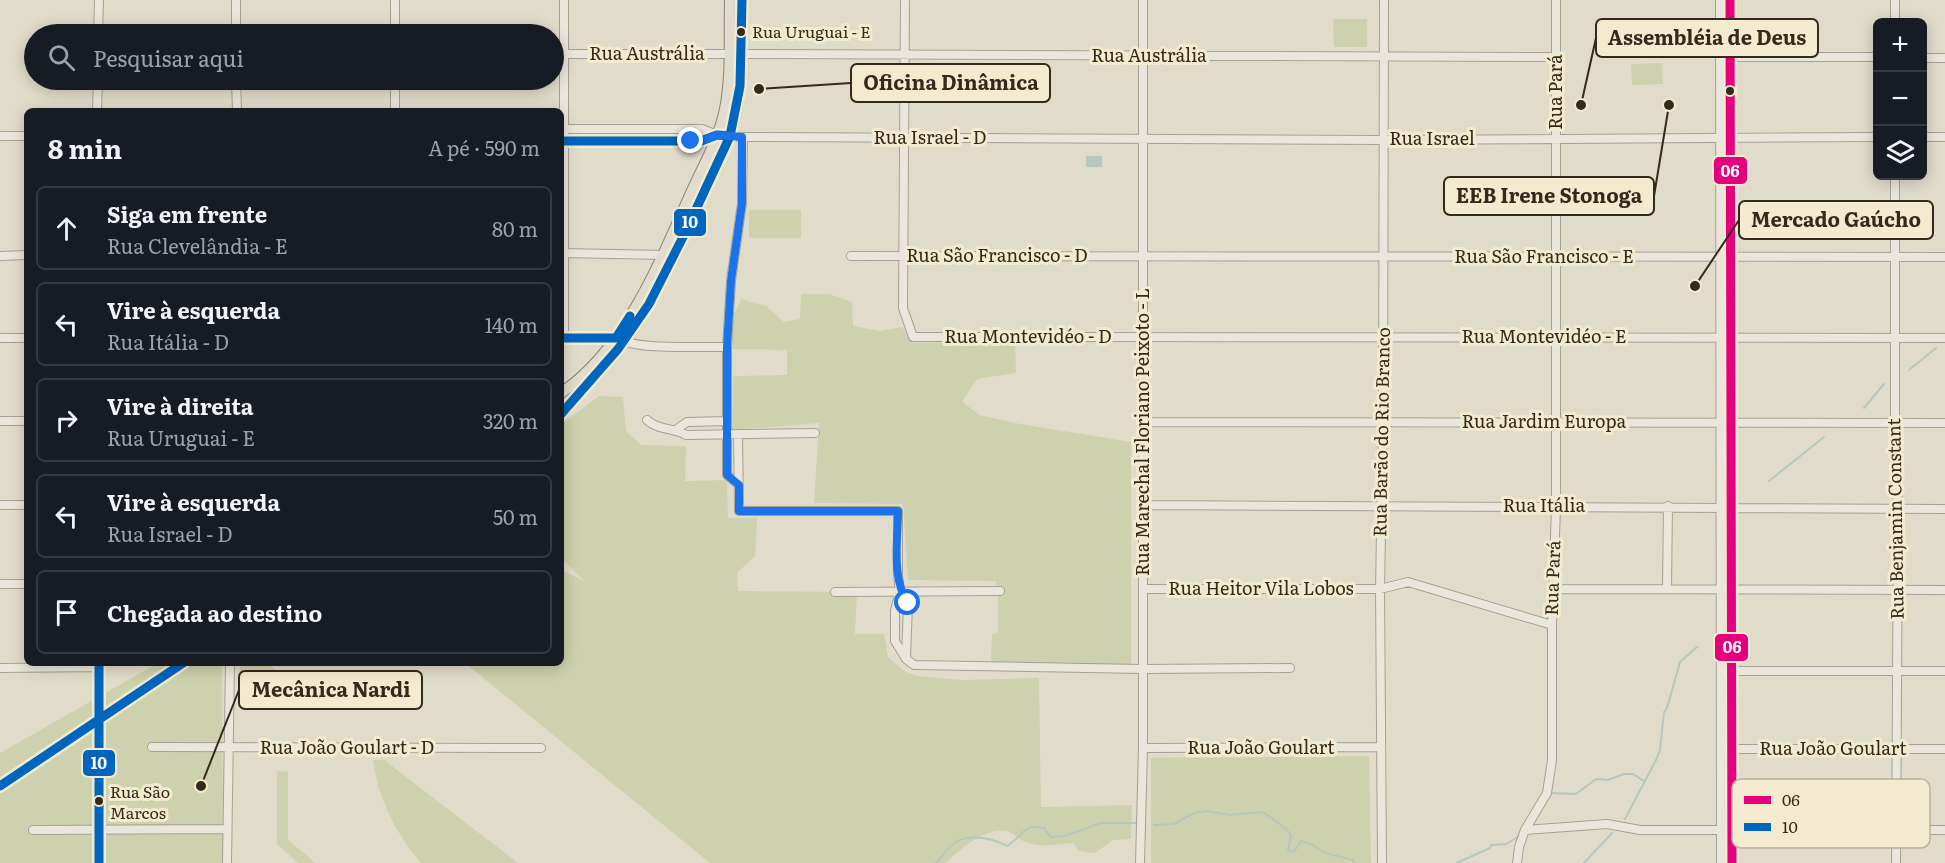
<!DOCTYPE html>
<html lang="pt">
<meta charset="utf-8">
<style>
:root{--surface:#171b24;--page:#242831;--text:#f1f3f6;--muted:#9ea1a6;--line:#363941}
body{margin:0;font-family:Literata,serif;background:var(--page);color:var(--text)}
.controls{position:absolute;right:18px;top:18px;display:grid;overflow:hidden;border-radius:9px;box-shadow:0 3px 15px #0003}
.controls button{width:54px;height:54px;display:grid;place-items:center;padding:0;border:0;border-bottom:2px solid var(--line);background:var(--surface);color:var(--text);font:30px sans-serif}
.stop{position:absolute;width:18px;height:18px;margin:-14px;border:4px solid #1a73e8;border-radius:50%;background:#fff}
.stop.end{background:#1a73e8;border-color:#fff;box-shadow:0 2px 6px #0008}
.list{margin:0;padding:0;list-style:none}
h2{display:flex;justify-content:space-between;align-items:center;height:78px;margin:0;padding:0 24px;font-size:26px}
h2 small{font-size:20px;font-weight:400;color:var(--muted)}
.list li{display:grid;grid-template-columns:39px 1fr auto;gap:18px;align-items:center;box-sizing:border-box;height:84px;margin:0 12px 12px;padding:0 12px;border:2px solid var(--line);border-radius:9px}
.list b{display:block;font-size:22px;white-space:nowrap}
.list p{margin:0;font-size:20px;white-space:nowrap;color:var(--muted)}
.list em{font-size:20px;font-style:normal;color:var(--muted)}
.icon{flex:none;width:33px;height:33px;fill:none;stroke:currentColor;stroke-width:2;stroke-linecap:round;stroke-linejoin:round}
.map{position:relative;flex:none;width:1945px;height:863px;overflow:hidden}
.search{position:absolute;background:var(--surface);box-shadow:0 3px 15px #0003;left:24px;top:24px;width:540px;height:66px;display:flex;align-items:center;gap:15px;box-sizing:border-box;padding:0 21px;border-radius:33px;color:var(--muted);font-size:22px}
.panel{position:absolute;background:var(--surface);box-shadow:0 3px 15px #0003;left:24px;top:108px;width:540px;height:558px;border-radius:9px}
.map>svg:first-child{display:block}
.green{fill:#ced1ad}
.water{fill:#b6c7bd}
.lines{fill:none;stroke-linecap:round;stroke-linejoin:round}
.stream{stroke:#b6c7bd;stroke-width:2}
.minor-casing{stroke:#a6a094;stroke-width:10}
.major-casing{stroke:#8b867a;stroke-width:12}
.minor{stroke:#eae6dc;stroke-width:8}
.major{stroke:#e1dccd;stroke-width:10}
.bus-1-casing{stroke:#f3ebcf;stroke-width:14}
.bus-2-casing{stroke:#f3ebcf;stroke-width:14}
.bus-1{stroke:#e5007d;stroke-width:9}
.bus-2{stroke:#0065bd;stroke-width:9}
.route{stroke:#1a73e8;stroke-width:8}
.bus-dot{fill:#34291d;stroke:#f3ebcf;stroke-width:2}
.labels{text-anchor:middle;stroke-width:6;stroke-linejoin:round;paint-order:stroke}
.bus-label{font-size:16px;fill:#34291d;stroke:#f3ebcf;text-anchor:start}
.street-label{font-size:18px;fill:#34291d;stroke:#f3ebcf}
.key{fill:#f3ebcf;stroke:#bab19a;stroke-width:1.5}
.key-label{font-size:16px;fill:#34291d}
.leader{fill:none;stroke:#34291d;stroke-width:2}
.callout-dot{fill:#34291d;stroke:#f3ebcf;stroke-width:2}
.callout{fill:#f3ebcf;stroke:#34291d;stroke-width:2}
.callout-label{font-size:20px;text-anchor:middle;font-weight:bold;fill:#34291d}
.line-badge{stroke:#f3ebcf;stroke-width:2}
.badge-label{font-size:16px;text-anchor:middle;font-weight:bold;fill:#fff}
</style>
<div class="map">
<svg width="1945" height="863" viewBox="0 0 1945 863">
<rect width="100%" height="100%" fill="#e1dcca"/>
<path class="green" d="M1333,19H1367V47H1334Z
M1662,63L1663,84L1632,85L1631,64Z
M749,210H801V238H749Z
M801,294H829L852,302L853,326L880,331L902,327L912,343L1015,341L1016,373L977,379L962,402L980,415L1015,423L1131,442V666L991,662L992,634L998,632V597L996,581L908,580L903,504L814,503L819,423L732,430L733,376L787,375V350L732,349V319L741,299L766,306L784,322L800,319Z
M599,396L623,397L626,431L641,445L686,446L685,481L727,480L728,518H757L755,556L737,573L738,591L857,592L855,634H884L888,657L904,671L917,676L962,680L1039,678L1041,807L1132,805L1131,839L1113,840L1095,853L1079,851L1073,843C1059,844 1039,848 1026,842C1019,840 1013,832 1006,831C982,828 962,849 945,863H710L465,663H561V569L584,581L561,558V425Z
M158,663H222L223,863H0V753Z
M240,663H268L281,675H239Z
M1369,756L1371,863H1151V758Z
M373,760H384L518,863H421C396,833 378,799 373,760Z
M277,771L288,772V840L316,863H298L277,844Z"/>
<path class="water" d="M1086,156H1102V167H1086Z"/>
<g class="lines">
<path class="stream" d="M1909,370L1936,348
M1864,408L1884,384
M1769,481L1824,437
M1550,793L1576,794L1596,779L1608,780L1624,774H1633L1644,781
M1625,819L1656,760L1660,750L1664,712L1667,708L1680,662L1697,647
M1154,825L1174,824L1194,813L1207,811L1230,815L1263,812L1285,828L1291,835L1288,850L1294,852L1301,841L1311,844L1325,853L1353,860L1354,863
M936,863C942,857 949,846 956,842C970,833 995,839 1007,846C1024,836 1022,823 1044,828L1050,837L1065,836L1101,823H1135
M1457,863L1490,848L1491,845L1506,844L1518,837
M1584,863L1612,833"/>
<g class="minor-casing">
<path id="minor" d="M236,0V34
M905,0L903,308L913,337L1945,338
M1720,0L1721,863
M1730,0L1732,863
M1895,0V22
M98,34L99,0
M395,34V0
M564,54H729
M742,54L1556,57
M1725,57H1878
M1922,58H1945
M236,80L237,111
M97,111L98,80
M395,111V80
M561,129H702L717,135L743,137L1384,140L1878,137
M0,136H27
M1922,137H1945
M561,141H701L717,135
M1895,176V423L1898,509L1896,863
M561,253L666,255
M0,256L27,255
M851,256L1945,257
M0,338H27
M561,338H616C640,351 698,346 727,347
M564,338V0
M647,420C659,431 673,427 686,435L815,433
M0,421H27
M1143,422L1945,423
M677,429L687,422L727,421
M738,434L739,511H898V574L900,592L895,610V641L906,659L914,665L1142,669L1290,668
M739,485L727,475V347L731,281L742,203L743,137
M0,505H27
M1143,505L1945,509
M0,584H27
M1143,589H1380L1408,582L1552,625
M1553,589L1945,590
M1667,589L1668,506
M835,592L1000,591
M900,592L908,603L906,658
M99,663V863
M0,668L99,667
M1726,671H1945
M152,747L541,748
M1143,748L1380,747
M1727,749H1945
M33,830L227,829
M1525,830L1607,824L1640,830H1945
M227,863L230,663
M1140,863L1143,748V0
M1382,863L1380,589L1383,422L1384,0
M1517,863L1519,847L1525,830L1547,793L1552,760V625L1556,507V0"/>
</g>
<g class="major-casing">
<path id="major" d="M561,393C626,349 659,263 691,193C703,166 719,139 725,109C732,73 729,36 730,0
M561,414C586,384 614,359 635,326C673,267 700,200 730,136C743,91 742,47 742,0
M0,786L183,663"/>
</g>
<use href="#minor" class="minor"/>
<use href="#major" class="major"/>
<g class="bus-1-casing">
<path id="bus-1" d="M1730,0L1732,863"/>
</g>
<g class="bus-2-casing">
<path id="bus-2" d="M561,141H701L717,135L730,136
M561,338H616L630,316
M561,414L618,349L649,304L685,233L730,136L740,86L742,0
M99,663V863
M0,786L183,663"/>
</g>
<use href="#bus-1" class="bus-1"/>
<use href="#bus-2" class="bus-2"/>
</g>
<g class="lines">
<path class="route" d="M691,141H701L717,135L742,137V203L731,281L727,347V475L739,485V511H898C898,540 891,578 908,603"/>
</g>
<g class="bus-dot">
<circle cx="741" cy="32" r="5"/>
<circle cx="1730" cy="91" r="5"/>
<circle cx="99" cy="801" r="5"/>
</g>
<g class="labels">
<g class="bus-label">
<text x="752" y="38">Rua Uruguai - E</text>
<text x="110" y="798">Rua São<tspan x="110" dy="21">Marcos</tspan></text>
</g>
<g class="street-label">
<text x="647" y="60">Rua Austrália</text>
<text x="1149" y="62">Rua Austrália</text>
<text transform="translate(1556 92) rotate(-90)" y="6">Rua Pará</text>
<text x="930" y="144">Rua Israel - D</text>
<text x="1432" y="145">Rua Israel</text>
<text x="997" y="262">Rua São Francisco - D</text>
<text x="1544" y="263">Rua São Francisco - E</text>
<text x="1028" y="343">Rua Montevidéo - D</text>
<text x="1544" y="343">Rua Montevidéo - E</text>
<text x="1544" y="428">Rua Jardim Europa</text>
<text transform="translate(1143 432) rotate(-90)" y="6">Rua Marechal Floriano Peixoto - L</text>
<text transform="translate(1382 432) rotate(-89)" y="6">Rua Barão do Rio Branco</text>
<text x="1544" y="512">Rua Itália</text>
<text transform="translate(1896 519) rotate(-91)" y="6">Rua Benjamin Constant</text>
<text transform="translate(1553 578) rotate(-88)" y="6">Rua Pará</text>
<text x="1261" y="595">Rua Heitor Vila Lobos</text>
<text x="347" y="754">Rua João Goulart - D</text>
<text x="1261" y="754">Rua João Goulart</text>
<text x="1833" y="755">Rua João Goulart</text>
</g>
</g>
<rect x="1732" y="779" width="198" height="69" rx="9" class="key"/>
<rect x="1744" y="796" width="27" height="8" fill="#e5007d"/>
<rect x="1744" y="823" width="27" height="8" fill="#0065bd"/>
<g class="key-label">
<text x="1782" y="806">06</text>
<text x="1782" y="833">10</text>
</g>
<path class="leader" d="M1581 105L1596 38M759 89L851 83M1669 105L1654 196M1695 286L1739 220M201 786L239 690"/>
<g class="callout-dot">
<circle cx="1581" cy="105" r="6"/>
<circle cx="759" cy="89" r="6"/>
<circle cx="1669" cy="105" r="6"/>
<circle cx="1695" cy="286" r="6"/>
<circle cx="201" cy="786" r="6"/>
</g>
<g class="callout">
<rect x="1596" y="19" width="222" height="38" rx="6"/>
<rect x="851" y="64" width="199" height="38" rx="6"/>
<rect x="1444" y="177" width="210" height="38" rx="6"/>
<rect x="1739" y="201" width="194" height="38" rx="6"/>
<rect x="239" y="671" width="183" height="38" rx="6"/>
</g>
<g class="callout-label">
<text x="1707" y="45">Assembléia de Deus</text>
<text x="951" y="90">Oficina Dinâmica</text>
<text x="1549" y="203">EEB Irene Stonoga</text>
<text x="1836" y="227">Mercado Gaúcho</text>
<text x="331" y="697">Mecânica Nardi</text>
</g>
<g class="line-badge">
<rect x="1713" y="156" width="35" height="29" rx="6" fill="#e5007d"/>
<rect x="673" y="208" width="34" height="29" rx="6" fill="#0065bd"/>
<rect x="1714" y="633" width="35" height="29" rx="6" fill="#e5007d"/>
<rect x="82" y="749" width="34" height="28" rx="6" fill="#0065bd"/>
</g>
<g class="badge-label">
<text x="1730" y="177">06</text>
<text x="690" y="228">10</text>
<text x="1732" y="653">06</text>
<text x="99" y="769">10</text>
</g>
</svg>
<div class="controls">
<button>+</button>
<button>−</button>
<button><svg class="icon" aria-label="layers" viewBox="0 0 24 24"><path d="M12 4l9 5-9 5-9-5zM3 14l9 5 9-5"/></svg></button>
</div>
<div class="stop" style="left:908px;top:603px"></div>
<div class="stop end" style="left:691px;top:141px"></div>
<div class="search"><svg class="icon" aria-label="search" viewBox="0 0 24 24"><circle cx="10" cy="10" r="6"/><path d="M15 15l6 6"/></svg>Pesquisar aqui</div>
<section class="panel">
<h2>8 min<small>A pé · 590 m</small></h2>
<ul class="list">
<li><svg class="icon" aria-label="ahead" viewBox="0 0 24 24"><path d="M12 20V5M6 11l6-6 6 6"/></svg><div><b>Siga em frente</b><p>Rua Clevelândia - E</p></div><em>80 m</em></li>
<li><svg class="icon" aria-label="left" viewBox="0 0 24 24"><path d="M17 20v-9H6M10 6l-5 5 5 5"/></svg><div><b>Vire à esquerda</b><p>Rua Itália - D</p></div><em>140 m</em></li>
<li><svg class="icon" aria-label="right" viewBox="0 0 24 24"><path d="M7 20v-9h11M14 6l5 5-5 5"/></svg><div><b>Vire à direita</b><p>Rua Uruguai - E</p></div><em>320 m</em></li>
<li><svg class="icon" aria-label="left" viewBox="0 0 24 24"><path d="M17 20v-9H6M10 6l-5 5 5 5"/></svg><div><b>Vire à esquerda</b><p>Rua Israel - D</p></div><em>50 m</em></li>
<li><svg class="icon" aria-label="arrive" viewBox="0 0 24 24"><path d="M6 21V4h12l-3 4 3 4H6"/></svg><div><b>Chegada ao destino</b></div></li>
</ul>
</section>
</div>
